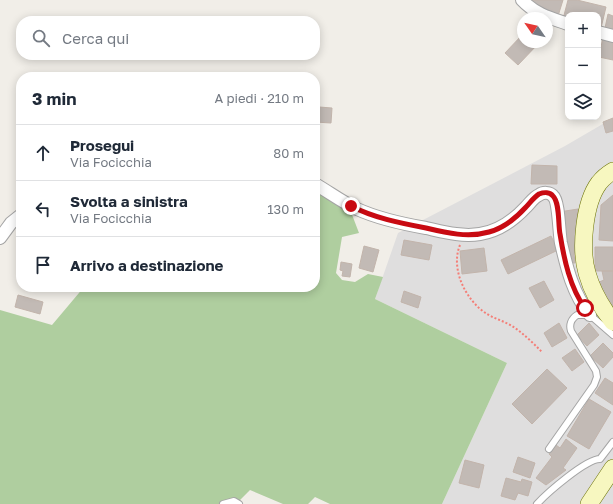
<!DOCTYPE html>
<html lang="it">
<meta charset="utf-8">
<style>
:root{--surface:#fff;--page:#f2f2f3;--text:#1f2937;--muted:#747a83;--line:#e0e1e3}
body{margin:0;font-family:"Golos Text",sans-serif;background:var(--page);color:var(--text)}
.controls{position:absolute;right:12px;top:12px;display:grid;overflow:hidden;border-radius:8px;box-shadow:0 2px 10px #0003}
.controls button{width:36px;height:36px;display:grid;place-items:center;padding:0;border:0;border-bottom:1px solid var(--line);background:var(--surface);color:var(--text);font:20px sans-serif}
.compass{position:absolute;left:517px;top:12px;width:36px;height:36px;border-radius:50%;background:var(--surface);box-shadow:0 2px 10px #0003;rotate:304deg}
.stop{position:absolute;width:12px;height:12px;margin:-9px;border:3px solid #c80a12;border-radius:50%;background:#fff}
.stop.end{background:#c80a12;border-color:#fff;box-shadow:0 1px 4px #0008}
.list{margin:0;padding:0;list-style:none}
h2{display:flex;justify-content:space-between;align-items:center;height:52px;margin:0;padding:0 16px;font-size:17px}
h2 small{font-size:13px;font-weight:400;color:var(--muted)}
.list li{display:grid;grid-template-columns:26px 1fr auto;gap:12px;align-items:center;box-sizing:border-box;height:56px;padding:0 16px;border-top:1px solid var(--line)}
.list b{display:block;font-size:15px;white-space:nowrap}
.list p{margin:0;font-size:13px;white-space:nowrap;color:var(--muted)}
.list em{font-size:13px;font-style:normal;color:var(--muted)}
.icon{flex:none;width:22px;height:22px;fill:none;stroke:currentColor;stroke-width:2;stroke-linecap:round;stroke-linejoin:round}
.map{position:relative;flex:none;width:613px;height:504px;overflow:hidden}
.search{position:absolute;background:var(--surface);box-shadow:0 2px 10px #0003;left:16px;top:16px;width:304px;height:44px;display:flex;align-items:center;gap:10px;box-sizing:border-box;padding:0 14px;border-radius:16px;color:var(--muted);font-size:15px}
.panel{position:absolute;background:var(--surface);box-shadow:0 2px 10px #0003;left:16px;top:72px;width:304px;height:220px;border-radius:16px}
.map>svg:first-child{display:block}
.residential{fill:#dfdede}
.forest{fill:#afce9f}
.building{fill:#c2bab5;stroke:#c2b4ab}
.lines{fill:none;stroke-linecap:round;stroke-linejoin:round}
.service-casing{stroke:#a5a5a5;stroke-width:8}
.minor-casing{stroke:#a5a5a5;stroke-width:14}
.secondary-casing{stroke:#6f760a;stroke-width:18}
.path{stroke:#f47e77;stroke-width:2;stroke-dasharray:2 2;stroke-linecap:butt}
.service{stroke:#fff;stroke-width:6}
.minor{stroke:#fff;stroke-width:12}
.secondary{stroke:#f7f7c0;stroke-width:17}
.route{stroke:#c80a12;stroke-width:5}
</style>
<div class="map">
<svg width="613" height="504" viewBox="0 0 613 504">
<rect width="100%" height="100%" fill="#f1eee8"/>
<path class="residential" d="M613,118V504H442L507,363L375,299L398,233L565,146Z"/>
<path class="forest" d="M315,189L351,212L359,233L342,237L336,273L342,280L355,282L368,274L383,277L375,299L507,363L442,504H330L315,497L308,504H283L250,490L236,504H0V310L52,325L84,287H315Z"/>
<path class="building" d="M526,0H563L558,16Z
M568,0H577L606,7L601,28L598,27V15H568V20L563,19Z
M608,14L613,16V31L605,28Z
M523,34V42H536L538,44L518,65L505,53Z
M603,37L613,40V60L599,57Z
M319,107L332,108L331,123L315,122V113L316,111L319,112Z
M613,118V131L606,133L603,122Z
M532,165L557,166V184H531Z
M613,195V241L599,240L601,205Z
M578,209L579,253H574L575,263H568L559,212Z
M551,236L558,250L508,274L501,260Z
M404,240L432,245L429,260L401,255Z
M364,246L379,250L373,272L359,268Z
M595,247H613V271H595Z
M484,248L487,271L462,274L460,251Z
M341,262L352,264L350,277L342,276L343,271L340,270Z
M602,271H613V309L597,283L604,280Z
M544,281L554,300L540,308L529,288Z
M404,291L421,297L418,308L401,302Z
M18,295L43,302L40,314L15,307Z
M559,323L567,338L552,347L544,333Z
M589,323L599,335L587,346L577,335Z
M603,343L613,353V357L603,368L590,356Z
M575,349L584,362L572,371L562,358Z
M547,369L567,388L532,424L512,404Z
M605,378L613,383V405L595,393Z
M589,399L611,412L589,449L567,436Z
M566,439L577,448L563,468L566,470L546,485L536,478L552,457L549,454L556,445L560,448Z
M518,457L535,463L530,478L513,472Z
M465,460L484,465L479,488L459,483Z
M506,478L521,482L522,479L532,482L528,496L518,493L515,500L501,496Z"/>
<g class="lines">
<g class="service-casing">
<path id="service" d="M549,449L594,385L597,377L596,371L571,331C569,325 571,319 577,315H590L613,335
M223,504L234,501L239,504
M537,504C547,493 586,459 600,459L613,442"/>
</g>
<g class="minor-casing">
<path id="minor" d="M522,0C535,14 550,18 568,24
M598,32L613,36
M315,184C329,192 342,202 357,209C379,219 403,224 426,228C444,232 462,237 480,234C499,231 513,221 526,207C530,203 534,197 539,195C543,192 550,192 553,196C559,201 559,233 561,243C567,269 573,294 590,315
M0,238L11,223L21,215"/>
</g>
<g class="secondary-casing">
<path id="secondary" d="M613,171C608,174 603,178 599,183C584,203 580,249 587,273C592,291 602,308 613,322
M589,504L613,468"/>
</g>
<path class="path" d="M460,245C450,269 466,301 487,314C495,319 504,321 512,326C523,333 533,343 542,352"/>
<use href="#service" class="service"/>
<use href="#minor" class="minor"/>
<use href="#secondary" class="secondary"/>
</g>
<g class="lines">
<path class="route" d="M351,206C374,218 400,223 426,228C447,233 468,238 489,232C504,228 516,218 526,207C530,203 534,197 539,194C544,192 550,192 553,196C560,203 558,225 560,234C564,259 570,288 585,308"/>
</g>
</svg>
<div class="controls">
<button>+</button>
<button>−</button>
<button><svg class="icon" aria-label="layers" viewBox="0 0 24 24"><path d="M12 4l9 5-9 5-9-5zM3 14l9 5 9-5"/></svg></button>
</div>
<svg class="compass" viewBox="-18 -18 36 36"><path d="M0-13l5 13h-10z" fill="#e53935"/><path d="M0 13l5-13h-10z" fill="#747a83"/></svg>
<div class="stop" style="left:585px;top:308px"></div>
<div class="stop end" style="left:351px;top:206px"></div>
<div class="search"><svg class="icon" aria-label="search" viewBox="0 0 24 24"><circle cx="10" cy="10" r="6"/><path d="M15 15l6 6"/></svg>Cerca qui</div>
<section class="panel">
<h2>3 min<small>A piedi · 210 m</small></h2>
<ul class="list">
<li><svg class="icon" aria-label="ahead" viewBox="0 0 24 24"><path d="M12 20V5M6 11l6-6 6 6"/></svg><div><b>Prosegui</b><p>Via Focicchia</p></div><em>80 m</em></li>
<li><svg class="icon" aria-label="left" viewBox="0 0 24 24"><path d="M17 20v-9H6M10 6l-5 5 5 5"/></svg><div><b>Svolta a sinistra</b><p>Via Focicchia</p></div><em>130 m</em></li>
<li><svg class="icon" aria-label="arrive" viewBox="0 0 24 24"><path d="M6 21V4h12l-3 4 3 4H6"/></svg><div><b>Arrivo a destinazione</b></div></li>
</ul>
</section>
</div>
